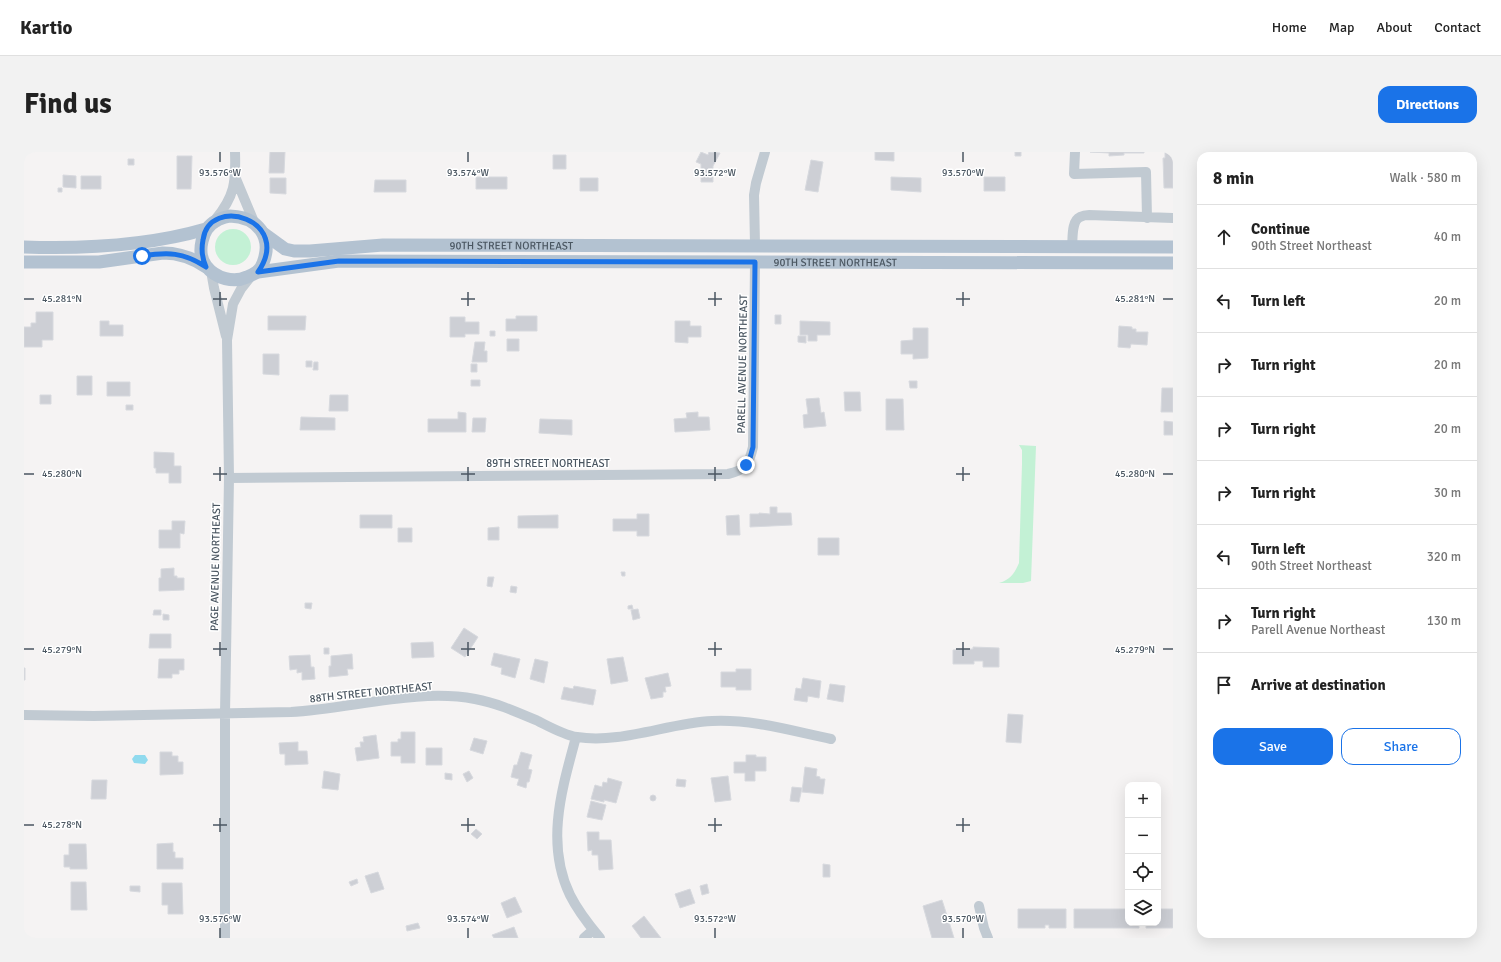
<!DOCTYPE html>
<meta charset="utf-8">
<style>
:root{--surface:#fff;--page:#f2f2f2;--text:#222;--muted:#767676;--line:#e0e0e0;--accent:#1a73e8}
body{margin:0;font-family:Signika,sans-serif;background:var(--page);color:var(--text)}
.controls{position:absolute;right:12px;bottom:12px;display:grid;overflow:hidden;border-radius:8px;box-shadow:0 4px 16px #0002}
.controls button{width:36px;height:36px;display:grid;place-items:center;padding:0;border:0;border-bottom:1px solid var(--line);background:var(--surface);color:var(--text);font:20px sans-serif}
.stop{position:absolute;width:12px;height:12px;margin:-9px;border:3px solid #1a73e8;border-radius:50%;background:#fff}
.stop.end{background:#1a73e8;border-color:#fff;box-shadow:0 1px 4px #0008}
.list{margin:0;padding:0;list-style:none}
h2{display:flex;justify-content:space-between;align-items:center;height:52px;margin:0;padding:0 16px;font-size:17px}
h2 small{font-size:13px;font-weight:400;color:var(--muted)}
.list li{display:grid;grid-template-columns:26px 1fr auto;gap:12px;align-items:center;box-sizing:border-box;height:64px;padding:0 16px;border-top:1px solid var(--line)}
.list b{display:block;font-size:15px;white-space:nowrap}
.list p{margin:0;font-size:13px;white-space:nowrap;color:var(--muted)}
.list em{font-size:13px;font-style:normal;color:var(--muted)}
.actions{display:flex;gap:8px;padding:12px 16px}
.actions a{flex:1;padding:9px 0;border:1px solid var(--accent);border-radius:12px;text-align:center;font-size:14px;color:var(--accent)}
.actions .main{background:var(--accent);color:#fff}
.icon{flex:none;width:22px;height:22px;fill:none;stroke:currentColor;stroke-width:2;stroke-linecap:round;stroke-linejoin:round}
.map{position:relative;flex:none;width:1149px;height:786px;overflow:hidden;border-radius:12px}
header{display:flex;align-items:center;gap:24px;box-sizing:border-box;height:56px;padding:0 20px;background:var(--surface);border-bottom:1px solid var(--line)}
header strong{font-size:19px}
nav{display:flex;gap:22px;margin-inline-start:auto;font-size:14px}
.intro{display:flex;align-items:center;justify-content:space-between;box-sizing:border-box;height:96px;padding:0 24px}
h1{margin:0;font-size:28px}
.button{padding:10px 18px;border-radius:12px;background:var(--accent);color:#fff;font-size:14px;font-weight:700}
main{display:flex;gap:24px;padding:0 24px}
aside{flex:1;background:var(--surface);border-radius:12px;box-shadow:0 4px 16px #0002}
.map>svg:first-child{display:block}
.green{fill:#c3f1d5}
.water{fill:#90daee}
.building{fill:#cdcfd5;stroke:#d7d9de}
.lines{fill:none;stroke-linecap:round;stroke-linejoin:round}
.minor{stroke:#c1cad2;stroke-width:10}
.major{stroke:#b3c2d1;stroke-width:13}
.route{stroke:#1a73e8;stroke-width:5}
.ticks{fill:none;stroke:#4a5661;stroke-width:1.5}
.labels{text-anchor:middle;stroke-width:3;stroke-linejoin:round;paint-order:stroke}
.street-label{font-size:11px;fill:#4a5661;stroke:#fff}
.ticks-label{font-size:10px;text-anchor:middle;fill:#4a5661;stroke:#fff;stroke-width:3;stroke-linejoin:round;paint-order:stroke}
</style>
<header>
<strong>Kartio</strong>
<nav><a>Home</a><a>Map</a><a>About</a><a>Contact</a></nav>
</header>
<div class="intro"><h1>Find us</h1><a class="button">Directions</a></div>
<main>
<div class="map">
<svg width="1149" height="786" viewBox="0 0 1149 786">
<rect width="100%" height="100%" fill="#f5f3f3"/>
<path class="green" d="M191 95a18 18 0 1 1 36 0a18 18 0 1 1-36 0Z
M995,293L1012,294L1007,429L999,431H975C987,427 990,422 995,411L998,312V298Z"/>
<path class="water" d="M111,603H121L124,608L121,612L110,611L108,607Z"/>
<path class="building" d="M246,0H261L260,21H245Z
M677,0L684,3L685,0L696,1L689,14V30H677V12L672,10Z
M851,0H870V9L851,8Z
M991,0H997V4H991Z
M1066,0H1120V1H1100V3L1085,4V1Z
M1141,0H1149V36H1140L1139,6H1141Z
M529,3H542V17H529Z
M153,4H168L167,37H153Z
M104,7H110V13H104Z
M787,8L799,10L794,40L781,38Z
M39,23L52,24V36L39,35Z
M57,24H77V37H57Z
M452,25H483V37H452Z
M867,25L897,26V40L867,38Z
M960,25H981V39H960Z
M246,26H262V42L246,41Z
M556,26H574V39H556Z
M351,28H382V40H350Z
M34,36H38V40H34Z
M12,160H29V188H18V195H0V175H7V171H12Z
M751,163H757V172H751Z
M244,164H282L281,178H244Z
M492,164H513V179H482V167H492Z
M426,165H441V170H455V182H441V185H426Z
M76,169H85V173H99V184H76Z
M651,169H666V174H677V185H664V191L651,190Z
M776,169L806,170V183H793V189H784V183H776Z
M1095,174L1108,175V177H1112V180H1124L1123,193L1107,192L1106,196L1094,195Z
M889,176H904V206L889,207V202H877V189L889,188Z
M466,179H471V184H466Z
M774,184H782V191L774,190Z
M483,187H495V199H483Z
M451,190H461L460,199H463V210H448Z
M239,202H255V223L239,222Z
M282,209H288V215H282Z
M290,210H294V218H289Z
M447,212H453V220H447Z
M53,224H68V243H53Z
M447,228H456V234H447Z
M885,229H893V236H886Z
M83,230H106V244H83Z
M1138,236H1149V260H1137Z
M820,240H836L837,259H821Z
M16,243H27V252H16Z
M306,243H324V259H305Z
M795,246L797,261L800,260L802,274L780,276L779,263L784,262L782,247Z
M862,247H879L880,278H862Z
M102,253H109V258H102Z
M434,260L442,261V280H404V267H434Z
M674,260V265H685L686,278L651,280L650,267L663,266L662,261Z
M277,265L311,266V278H276Z
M449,266H462L461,280H448Z
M516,267L548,268V283L515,281Z
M1140,269L1149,270V283H1140Z
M130,300L150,301V314H157V331H145V321H132V316H130Z
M746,355H753V361H767L768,373L726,375V362H735V361L746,362Z
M613,362H625V384H613V379H589V367H613Z
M336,363H368V376H336Z
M534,363V376H494V364Z
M715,363L716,383H703L702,364Z
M148,369H161L160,382L156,381V396H135V378H148Z
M475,375V388H464V376Z
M374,376H388V390H374Z
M794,386H815V403H794Z
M150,416V424H153V426H160V438L135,439V426H137V417Z
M597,420H601V424H598Z
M464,425H470L468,435L463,434Z
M487,434L493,435L492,441L486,440Z
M281,451H288L287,457L281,456Z
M608,453L609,457H604V454Z
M614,457L616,466L609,468L607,458Z
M130,458H137V463H129Z
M139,462L145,463V468H139Z
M440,476L454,485L441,505L427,496Z
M126,482H147V496H125Z
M409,490L410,505L388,506L387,491Z
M949,495L975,496V515H959V509H950V512H929V498L949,497Z
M300,496H305V502H300Z
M470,501L496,507L491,526L477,522L478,516L467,513Z
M328,502L329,517H323L324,523L305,525V514H307V504Z
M286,503L287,515H290L291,527L278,528V520L273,521V517L266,518L265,504Z
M599,505L604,529L587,532L583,507Z
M135,507H160V518H155V522H148V526H134Z
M511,507L524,510L520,531L506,527Z
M0,516H1V528H0Z
M712,517H727V538H712V535H697V520H712Z
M644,521L647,534L641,535L642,540H639V545L627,547L621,526Z
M779,526L797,529L795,546L784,544L783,550L770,548L772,536L777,537Z
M806,532L821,534L819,550L803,547Z
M550,534L572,538L569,553L537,547L540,535L549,537Z
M984,562L999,563L997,591L982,590Z
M377,580H391V611H377V604H367V590H374V587H377Z
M352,583L355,606L333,609L331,596L337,595L336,590H340L339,585Z
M450,586L463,589L459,602L446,598Z
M274,590V599H283L284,612L261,613V602H256L255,591Z
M402,596H418V613H402Z
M136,600H148V604H154V610H159V622L136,623Z
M497,600L508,603L504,617L508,618L505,630H503L502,636L493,633L495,627L487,625L490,613H493Z
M722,603H732V605H742V619H731V629H721V621H710V610H722Z
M781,615L793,617L792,624L796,625V627H801L799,642L778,640Z
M300,619L316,622L314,638L298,636Z
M445,619L449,626L443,630L439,622Z
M421,621L428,622V628L421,627Z
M704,624L707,648L691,650L687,626Z
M584,626L598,630L592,651L580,648V650L567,647L571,633L578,635L579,630L583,631Z
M653,627L662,628L661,635L652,634Z
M68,628H83L82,647H67Z
M768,635L778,636L775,650L766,649Z
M626 646a3 3 0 1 1 6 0a3 3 0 1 1-6 0Z
M567,649L582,653L578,668L563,665Z
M452,677L458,682L453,687L447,682Z
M563,680H575V688H587L589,717L575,718L574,703H568V698L564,699Z
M149,691V700H151V706H159V717H133V692Z
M45,692H62L63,717H46V715H40V703H45Z
M799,712L806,713V725H799Z
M354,720L360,737L347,741L341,724Z
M333,727L334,731L327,734L325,730Z
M47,730H62L63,758H47Z
M138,731H158L159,762H144V753H138Z
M683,732L685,741L678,743L676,734Z
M106,734H116V740L106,739Z
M666,737L671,751L656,756L651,742Z
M491,745L498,760L483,766L477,751Z
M918,748L926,773L930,786H908L899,754Z
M994,757H1042V776H1025V773H1021V776H994Z
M1050,757H1104V771H1115V776H1050Z
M1134,757H1149V776H1122V771H1134Z
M620,764L637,786H617L608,774Z
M394,771L396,776L383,779L382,774Z
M490,775L494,786H470L468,783Z"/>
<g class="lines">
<path class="minor" d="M1051,0L1050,22L1122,20L1123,66
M212,27L230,70
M191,68C211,44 212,30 211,0
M731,93L730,43L732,31L741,0
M1048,95C1049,87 1047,69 1056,65C1058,64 1062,63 1065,63L1149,66
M187,119L190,136L202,184
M205,326L704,322C722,318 725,312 729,295L731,110
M0,563L70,564L267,560C326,557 393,536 451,547C473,551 493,560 514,569C526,575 540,583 553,585C597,592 644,571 688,569C729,567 768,579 807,587
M552,585C538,637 521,691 546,743C554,759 565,773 576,786
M955,754L960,776L964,786
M201,786V562L205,326L203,188L209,152L217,137L228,123
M560,786L569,778"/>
<g class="major">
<path d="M206,64C234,65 249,85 239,111C236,119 231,122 223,125C210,131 192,127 182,114C172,101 178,76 192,69C196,66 202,65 206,64Z"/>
<path id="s1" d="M239,81L261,97L270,99H286L359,93L1149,95"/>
<path d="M0,95C60,97 124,94 182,77"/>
<path d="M0,110H75L139,101C156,101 169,106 182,115"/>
<path id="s2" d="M234,120L315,109L1149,111"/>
</g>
</g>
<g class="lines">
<path class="route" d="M118,104C144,100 159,100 182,115C178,106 177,98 179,88C185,42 270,68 234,120L315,109L731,110L729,295L726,306L722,313"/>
</g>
<path class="ticks" d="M196,0V10M444,0V10M691,0V10M939,0V10M196,140V154M444,140V154M691,140V154M939,140V154M0,147H10M189,147H203M437,147H451M684,147H698M932,147H946M1139,147H1149M196,315V329M444,315V329M691,315V329M939,315V329M0,322H10M189,322H203M437,322H451M684,322H698M932,322H946M1139,322H1149M196,490V504M444,490V504M691,490V504M939,490V504M0,497H10M189,497H203M437,497H451M684,497H698M932,497H946M1139,497H1149M196,666V680M444,666V680M691,666V680M939,666V680M0,673H10M189,673H203M437,673H451M684,673H698M932,673H946M196,776V786M444,776V786M691,776V786M939,776V786"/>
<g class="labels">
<g class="street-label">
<text dy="4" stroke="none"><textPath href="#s1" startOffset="254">90TH STREET NORTHEAST</textPath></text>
<text dy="4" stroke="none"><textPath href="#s2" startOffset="578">90TH STREET NORTHEAST</textPath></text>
<text transform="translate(718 212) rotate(-89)" y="4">PARELL AVENUE NORTHEAST</text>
<text x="524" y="315">89TH STREET NORTHEAST</text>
<text transform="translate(191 415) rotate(-89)" y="4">PAGE AVENUE NORTHEAST</text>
<text transform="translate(347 540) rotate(-6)" y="4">88TH STREET NORTHEAST</text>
</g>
</g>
<g class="ticks-label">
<text x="196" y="24">93.576°W</text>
<text x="444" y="24">93.574°W</text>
<text x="691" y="24">93.572°W</text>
<text x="939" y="24">93.570°W</text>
<text x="38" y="150">45.281°N</text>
<text x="1111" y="150">45.281°N</text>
<text x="38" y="325">45.280°N</text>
<text x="1111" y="325">45.280°N</text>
<text x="38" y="501">45.279°N</text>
<text x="1111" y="501">45.279°N</text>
<text x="38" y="676">45.278°N</text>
<text x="196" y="770">93.576°W</text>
<text x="444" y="770">93.574°W</text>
<text x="691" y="770">93.572°W</text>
<text x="939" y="770">93.570°W</text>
</g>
</svg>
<div class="controls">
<button>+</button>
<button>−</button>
<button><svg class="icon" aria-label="locate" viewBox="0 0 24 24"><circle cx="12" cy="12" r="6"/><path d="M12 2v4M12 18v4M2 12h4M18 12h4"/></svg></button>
<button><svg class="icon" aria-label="layers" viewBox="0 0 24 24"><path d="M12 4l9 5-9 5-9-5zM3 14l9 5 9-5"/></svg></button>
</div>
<div class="stop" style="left:118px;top:104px"></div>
<div class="stop end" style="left:722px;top:313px"></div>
</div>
<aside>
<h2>8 min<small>Walk · 580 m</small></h2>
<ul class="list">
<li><svg class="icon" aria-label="ahead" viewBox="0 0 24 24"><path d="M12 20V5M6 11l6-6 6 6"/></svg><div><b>Continue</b><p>90th Street Northeast</p></div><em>40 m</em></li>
<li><svg class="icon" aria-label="left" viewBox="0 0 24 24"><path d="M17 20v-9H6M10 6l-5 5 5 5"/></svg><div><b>Turn left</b></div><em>20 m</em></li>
<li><svg class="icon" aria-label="right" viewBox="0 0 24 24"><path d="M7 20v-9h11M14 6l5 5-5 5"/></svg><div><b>Turn right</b></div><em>20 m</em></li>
<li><svg class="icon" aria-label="right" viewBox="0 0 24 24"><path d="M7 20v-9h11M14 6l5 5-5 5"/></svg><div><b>Turn right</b></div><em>20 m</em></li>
<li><svg class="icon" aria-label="right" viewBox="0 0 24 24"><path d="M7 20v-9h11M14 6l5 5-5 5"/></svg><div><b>Turn right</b></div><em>30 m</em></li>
<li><svg class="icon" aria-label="left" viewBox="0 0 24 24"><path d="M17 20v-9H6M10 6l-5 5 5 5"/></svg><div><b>Turn left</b><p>90th Street Northeast</p></div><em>320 m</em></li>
<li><svg class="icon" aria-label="right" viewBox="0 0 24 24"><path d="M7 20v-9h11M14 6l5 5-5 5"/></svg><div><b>Turn right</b><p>Parell Avenue Northeast</p></div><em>130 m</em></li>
<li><svg class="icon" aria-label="arrive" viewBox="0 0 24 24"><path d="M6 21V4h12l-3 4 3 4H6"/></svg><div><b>Arrive at destination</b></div></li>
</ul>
<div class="actions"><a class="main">Save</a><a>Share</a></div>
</aside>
</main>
